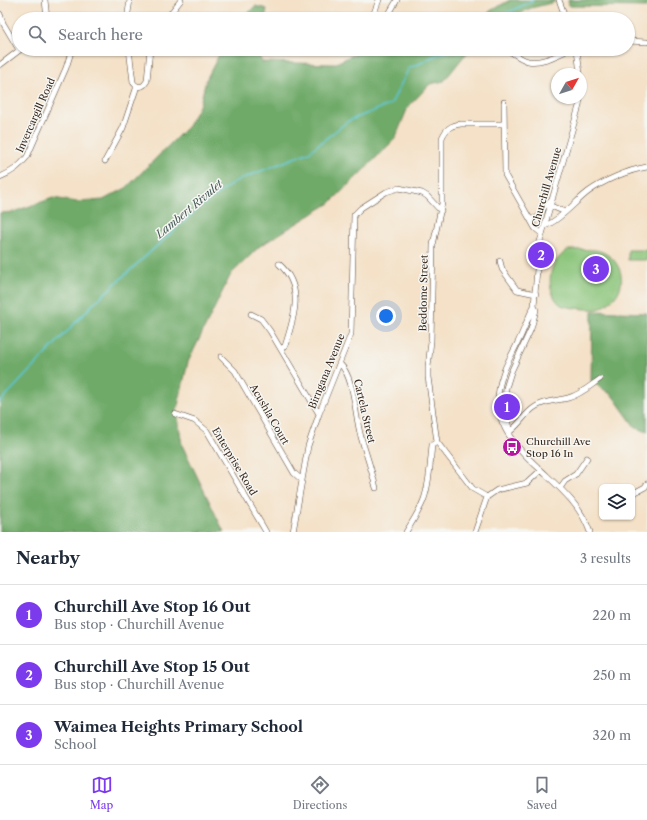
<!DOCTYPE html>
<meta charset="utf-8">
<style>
:root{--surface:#fff;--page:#f6f6f7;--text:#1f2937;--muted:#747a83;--line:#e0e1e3;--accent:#7c3aed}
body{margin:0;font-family:"Libre Caslon Text",serif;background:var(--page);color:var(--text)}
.controls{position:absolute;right:12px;bottom:12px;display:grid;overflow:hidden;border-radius:6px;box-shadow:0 1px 3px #0004}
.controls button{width:36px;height:36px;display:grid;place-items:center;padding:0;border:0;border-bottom:1px solid var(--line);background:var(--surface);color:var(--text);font:20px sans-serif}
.compass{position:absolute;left:551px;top:68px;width:36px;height:36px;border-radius:50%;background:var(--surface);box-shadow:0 1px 3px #0004;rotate:51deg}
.you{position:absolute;left:386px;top:316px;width:14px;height:14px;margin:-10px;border:3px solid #fff;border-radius:50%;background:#1a73e8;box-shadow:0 0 0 6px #1a73e833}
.badge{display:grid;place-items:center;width:26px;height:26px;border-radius:50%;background:var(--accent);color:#fff;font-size:13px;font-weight:700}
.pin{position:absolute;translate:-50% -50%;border:2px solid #fff;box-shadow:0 1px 4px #0006}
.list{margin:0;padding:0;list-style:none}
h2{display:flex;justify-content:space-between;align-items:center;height:52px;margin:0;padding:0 16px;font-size:17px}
h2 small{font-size:13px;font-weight:400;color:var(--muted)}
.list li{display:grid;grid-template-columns:26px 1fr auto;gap:12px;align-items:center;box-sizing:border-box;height:60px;padding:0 16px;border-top:1px solid var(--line)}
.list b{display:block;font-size:15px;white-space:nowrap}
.list p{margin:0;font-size:13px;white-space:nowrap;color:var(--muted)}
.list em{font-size:13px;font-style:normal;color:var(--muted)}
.icon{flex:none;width:22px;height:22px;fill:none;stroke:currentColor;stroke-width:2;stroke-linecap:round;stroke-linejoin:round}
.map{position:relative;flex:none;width:647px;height:532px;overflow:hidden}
.search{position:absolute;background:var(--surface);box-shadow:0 1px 3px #0004;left:12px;right:12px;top:12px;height:44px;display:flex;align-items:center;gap:10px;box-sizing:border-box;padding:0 14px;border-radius:22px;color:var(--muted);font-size:15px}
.sheet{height:232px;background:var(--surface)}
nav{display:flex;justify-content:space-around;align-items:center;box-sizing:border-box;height:56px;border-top:1px solid var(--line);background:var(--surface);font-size:11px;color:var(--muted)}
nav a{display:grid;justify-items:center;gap:2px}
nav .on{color:var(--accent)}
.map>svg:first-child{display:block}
.green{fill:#8ac479;stroke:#62774c}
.forest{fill:#6faa69;stroke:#556a44}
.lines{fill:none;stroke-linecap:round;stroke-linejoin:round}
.stream{stroke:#5cc8d5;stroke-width:1.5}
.minor-casing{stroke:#574537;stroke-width:6}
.minor{stroke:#fff;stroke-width:5}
.labels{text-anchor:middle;stroke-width:3;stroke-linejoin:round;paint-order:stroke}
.street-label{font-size:10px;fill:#3b2a1e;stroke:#f6f6f2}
.poi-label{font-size:10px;fill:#3b2a1e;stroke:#f6f6f2;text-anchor:start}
.water-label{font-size:11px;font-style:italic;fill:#455955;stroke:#f6f6f2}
</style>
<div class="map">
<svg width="647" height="532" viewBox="0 0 647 532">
<rect width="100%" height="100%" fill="#f6f6f2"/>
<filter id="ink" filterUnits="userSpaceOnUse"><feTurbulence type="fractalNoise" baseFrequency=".025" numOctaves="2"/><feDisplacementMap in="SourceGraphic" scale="8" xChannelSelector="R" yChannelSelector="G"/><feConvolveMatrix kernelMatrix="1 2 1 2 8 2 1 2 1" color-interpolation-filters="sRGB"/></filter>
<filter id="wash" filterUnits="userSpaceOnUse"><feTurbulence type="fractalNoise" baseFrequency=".012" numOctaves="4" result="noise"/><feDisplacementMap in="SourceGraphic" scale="16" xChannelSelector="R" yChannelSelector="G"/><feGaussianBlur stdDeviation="0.9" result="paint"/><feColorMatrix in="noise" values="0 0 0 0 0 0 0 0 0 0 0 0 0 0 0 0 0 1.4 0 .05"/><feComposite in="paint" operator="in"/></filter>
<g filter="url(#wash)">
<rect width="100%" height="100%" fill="#f4e1c7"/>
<path class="green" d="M568,250C577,250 587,249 596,250C617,254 630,279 615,297C611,302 603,308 598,309C591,310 567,308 561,305C549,296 547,275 555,263C558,258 563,253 568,250Z
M628,250H647V260H628Z"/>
<path class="forest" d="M510,0H554L555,2L531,8L509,19H483L490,11Z
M568,0H647V7L569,6Z
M255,6L267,9L265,19H243Z
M222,49H258L257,52L262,62L334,64L359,52L361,49H472L464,56L444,81L430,84L408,107L395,139L330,203L260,246L231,274L188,362L177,410L182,445L224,532H0V213L13,212L53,198L77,202L103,200L126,188L188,126L200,104L206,80Z
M592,311L647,313V432L635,427L612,395L591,381Z"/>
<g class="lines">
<path class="stream" d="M495,19L533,0
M0,402L95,302L200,207L236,181L309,152L348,121L391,104L409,68L419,64L432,57L454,49"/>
</g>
</g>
<g filter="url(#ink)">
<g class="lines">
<g class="minor-casing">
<path id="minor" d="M45,0L47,19
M559,0L566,19
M0,14L3,23L19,50
M127,19L130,0
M166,19L181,0
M374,19V13L379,0
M386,19L397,0
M628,41L647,42
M129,49L133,82C135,86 140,88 144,85L147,81L150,49
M577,49L580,74
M508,50C514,54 521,59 528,61C542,64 559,54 571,49
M0,65L21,49
M581,81V91
M504,102L505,175L535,228L542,234
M105,161L123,128L137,86
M0,177C12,172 19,167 27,157L66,68L72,49
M551,206L565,212
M530,219C540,219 540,214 545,206C547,203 550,201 553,198
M544,226C557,223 576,201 588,192C603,181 628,170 647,167
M500,261L502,269L517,290L536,294
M279,264C305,287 294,318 285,346L281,349
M534,306C528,317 524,330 518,342C513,353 505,365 502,377C488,419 513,445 542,471C561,489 581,506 590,532
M251,314L261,319L270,331L319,414
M221,357L235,371L294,473L302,480
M340,364C355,378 355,418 361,437C366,454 372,471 376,488
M175,414L195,421L207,431L266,532
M508,433L509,428L505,413V403L506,388L511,372L531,329L536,310L534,306L539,245L579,106L580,98
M508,433C519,426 524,414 535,407C545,400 557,401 568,398C580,395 590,386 600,379
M560,488L565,481L576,474L587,458
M632,494L645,487L647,484
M487,497L473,489L437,442L428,377V367L431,341L433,245L442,203V138C446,128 452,125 461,124H504
M293,532L308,446L319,414L351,334L354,215L361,208L386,192L399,188L422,193L427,196L441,211
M406,532C413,521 420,510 424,499C430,482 430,463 432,445L437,442
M475,532L487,497L497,490L527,483L541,470"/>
</g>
<use href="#minor" class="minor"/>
</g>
</g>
<defs>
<g id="bus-disc" transform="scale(1)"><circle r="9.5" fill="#b5179e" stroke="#f6f6f2"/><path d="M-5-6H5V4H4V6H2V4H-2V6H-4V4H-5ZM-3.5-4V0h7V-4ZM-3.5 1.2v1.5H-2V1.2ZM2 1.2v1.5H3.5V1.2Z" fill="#fff"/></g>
</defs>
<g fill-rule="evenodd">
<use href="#bus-disc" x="512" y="447"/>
</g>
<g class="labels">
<g class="street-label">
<text transform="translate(35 115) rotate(-66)" y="4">Invercargill Road</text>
<text transform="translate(546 187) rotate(-74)" y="4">Churchill Avenue</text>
<text transform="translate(423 293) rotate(-89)" y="4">Beddome Street</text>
<text transform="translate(326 371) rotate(-68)" y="4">Birngana Avenue</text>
<text transform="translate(365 411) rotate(77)" y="4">Cartela Street</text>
<text transform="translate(270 414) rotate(60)" y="4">Acushla Court</text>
<text transform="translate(235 461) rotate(59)" y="4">Enterprise Road</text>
</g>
<g class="poi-label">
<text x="526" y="445">Churchill Ave<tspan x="526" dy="12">Stop 16 In</tspan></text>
</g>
<g class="water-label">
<text transform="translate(189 209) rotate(-40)" y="4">Lambert Rivulet</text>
</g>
</g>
</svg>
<div class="controls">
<button><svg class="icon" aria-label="layers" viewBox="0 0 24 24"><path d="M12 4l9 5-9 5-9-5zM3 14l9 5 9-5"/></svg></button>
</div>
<svg class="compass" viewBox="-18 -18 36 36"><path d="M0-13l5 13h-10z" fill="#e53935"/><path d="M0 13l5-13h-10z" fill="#747a83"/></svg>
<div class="you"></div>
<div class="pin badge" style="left:507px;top:407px">1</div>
<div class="pin badge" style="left:541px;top:255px">2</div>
<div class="pin badge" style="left:596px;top:269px">3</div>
<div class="search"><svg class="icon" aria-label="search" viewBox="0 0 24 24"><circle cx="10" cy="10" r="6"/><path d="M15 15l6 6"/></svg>Search here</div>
</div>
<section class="sheet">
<h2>Nearby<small>3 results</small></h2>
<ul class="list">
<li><span class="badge">1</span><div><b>Churchill Ave Stop 16 Out</b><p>Bus stop · Churchill Avenue</p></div><em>220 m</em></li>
<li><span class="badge">2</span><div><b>Churchill Ave Stop 15 Out</b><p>Bus stop · Churchill Avenue</p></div><em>250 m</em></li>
<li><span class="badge">3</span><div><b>Waimea Heights Primary School</b><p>School</p></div><em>320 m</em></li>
</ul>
</section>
<nav>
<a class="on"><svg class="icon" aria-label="map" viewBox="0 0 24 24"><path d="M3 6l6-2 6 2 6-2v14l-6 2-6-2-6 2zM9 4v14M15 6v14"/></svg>Map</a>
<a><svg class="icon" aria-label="directions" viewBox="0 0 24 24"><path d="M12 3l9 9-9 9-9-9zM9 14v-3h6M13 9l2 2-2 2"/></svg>Directions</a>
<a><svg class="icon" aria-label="saved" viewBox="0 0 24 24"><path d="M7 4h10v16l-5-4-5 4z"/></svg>Saved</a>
</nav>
